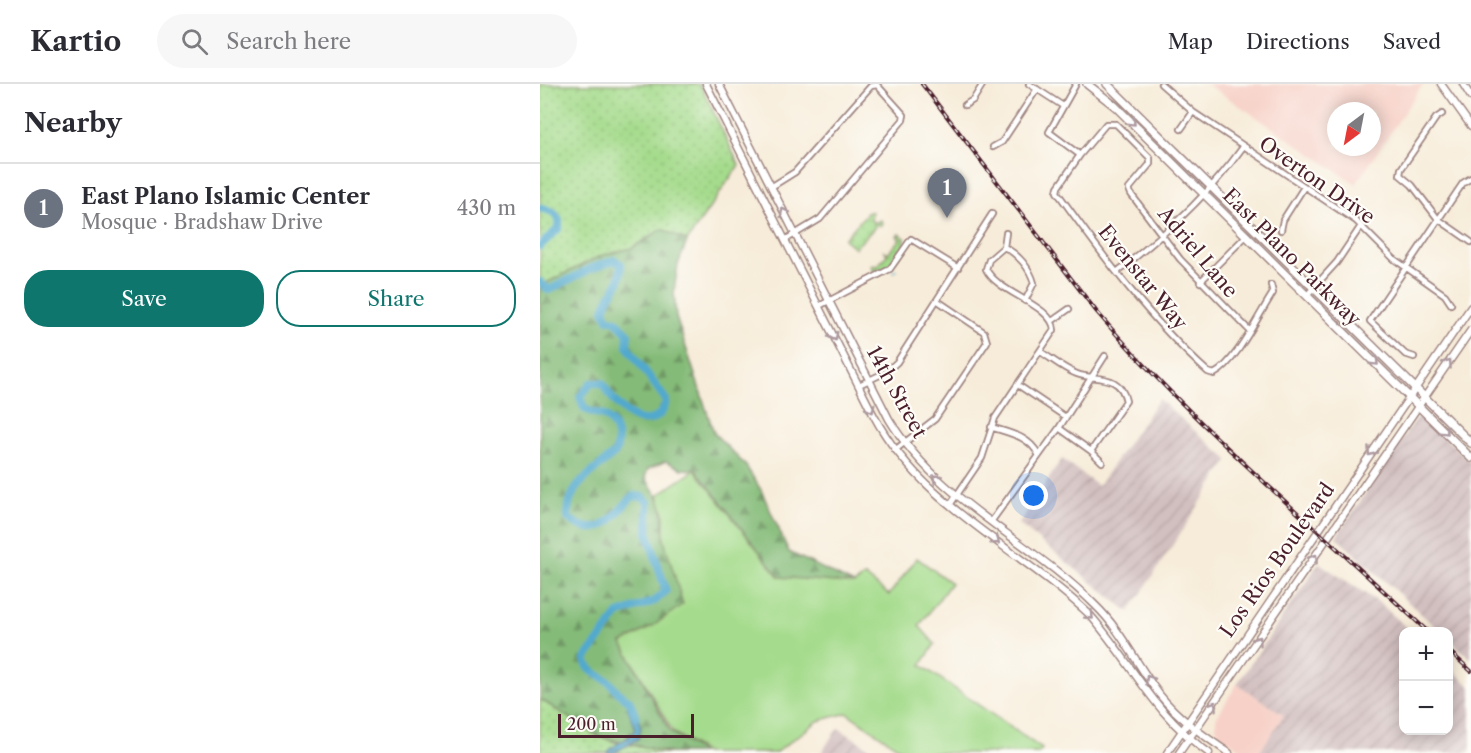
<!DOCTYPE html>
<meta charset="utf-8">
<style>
:root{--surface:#fff;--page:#f7f7f7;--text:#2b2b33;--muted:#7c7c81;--line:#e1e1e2;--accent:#0f766e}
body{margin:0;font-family:"Libre Caslon Text",serif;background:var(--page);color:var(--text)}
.controls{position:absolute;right:18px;bottom:18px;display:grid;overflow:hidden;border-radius:12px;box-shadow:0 3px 15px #0003}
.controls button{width:54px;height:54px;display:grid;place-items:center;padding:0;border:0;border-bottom:2px solid var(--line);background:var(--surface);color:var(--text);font:30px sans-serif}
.compass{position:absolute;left:787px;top:18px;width:54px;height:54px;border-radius:50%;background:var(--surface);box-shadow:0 3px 15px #0003;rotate:212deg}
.scale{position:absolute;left:18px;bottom:15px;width:136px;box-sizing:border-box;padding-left:6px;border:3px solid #4a1f2b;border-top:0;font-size:16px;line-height:21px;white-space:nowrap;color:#4a1f2b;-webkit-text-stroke:4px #fdfcf7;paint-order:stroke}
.you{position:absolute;left:494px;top:412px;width:21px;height:21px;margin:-15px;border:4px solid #fff;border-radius:50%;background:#1a73e8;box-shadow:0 0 0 9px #1a73e833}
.badge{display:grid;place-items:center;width:39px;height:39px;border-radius:50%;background:var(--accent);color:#fff;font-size:20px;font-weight:700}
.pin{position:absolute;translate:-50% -50px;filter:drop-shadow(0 2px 3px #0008)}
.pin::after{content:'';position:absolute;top:32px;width:21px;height:18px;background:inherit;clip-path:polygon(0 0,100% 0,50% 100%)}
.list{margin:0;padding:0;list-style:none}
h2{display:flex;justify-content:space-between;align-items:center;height:78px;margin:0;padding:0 24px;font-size:26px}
h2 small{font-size:20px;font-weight:400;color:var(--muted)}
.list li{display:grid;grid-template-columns:39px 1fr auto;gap:18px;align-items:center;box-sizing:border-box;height:90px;padding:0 24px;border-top:2px solid var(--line)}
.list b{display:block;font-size:22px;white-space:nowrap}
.list p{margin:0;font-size:20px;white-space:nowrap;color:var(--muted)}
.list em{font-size:20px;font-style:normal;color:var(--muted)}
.actions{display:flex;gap:12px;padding:18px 24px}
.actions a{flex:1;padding:14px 0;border:2px solid var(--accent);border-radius:24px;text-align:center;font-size:21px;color:var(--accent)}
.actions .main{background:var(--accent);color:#fff}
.icon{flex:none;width:33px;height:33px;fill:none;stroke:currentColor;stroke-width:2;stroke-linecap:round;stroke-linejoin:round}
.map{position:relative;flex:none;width:931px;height:669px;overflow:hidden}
header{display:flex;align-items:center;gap:36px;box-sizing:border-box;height:84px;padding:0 30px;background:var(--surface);border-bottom:2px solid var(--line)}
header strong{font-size:28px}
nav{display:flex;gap:33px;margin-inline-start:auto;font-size:21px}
.search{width:420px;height:54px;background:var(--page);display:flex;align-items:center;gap:15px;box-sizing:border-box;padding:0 21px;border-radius:33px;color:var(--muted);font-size:22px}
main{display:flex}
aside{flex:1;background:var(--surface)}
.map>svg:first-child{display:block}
.built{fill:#f7d1c8;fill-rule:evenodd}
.industrial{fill:url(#industrial-furrows)}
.grass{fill:url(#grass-dots);stroke:#787d5c;stroke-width:1.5}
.forest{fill:url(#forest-firs);stroke:#676d52;stroke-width:1.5}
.green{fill:#a5db8c;stroke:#787d5c;stroke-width:1.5}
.water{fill:url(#water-waves);stroke:#4e647c;stroke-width:1.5}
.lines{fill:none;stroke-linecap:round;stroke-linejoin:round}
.stream{stroke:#51a9ce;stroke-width:1.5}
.river{stroke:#51a9ce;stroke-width:8}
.street-casing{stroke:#a08682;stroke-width:8}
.secondary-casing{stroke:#a08682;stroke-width:9}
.primary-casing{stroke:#a08682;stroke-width:10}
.street{stroke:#fff;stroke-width:4.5}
.secondary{stroke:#fff;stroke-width:6}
.primary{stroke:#fff;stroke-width:7}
.rail-casing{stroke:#4a1f2b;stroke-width:4}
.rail{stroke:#fdfcf7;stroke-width:1.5;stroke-dasharray:4.5;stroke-linecap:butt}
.oneway{stroke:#ae9aa0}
.labels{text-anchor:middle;stroke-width:4.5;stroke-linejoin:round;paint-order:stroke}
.street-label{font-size:20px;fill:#4a1f2b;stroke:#fdfcf7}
</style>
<header>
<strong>Kartio</strong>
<div class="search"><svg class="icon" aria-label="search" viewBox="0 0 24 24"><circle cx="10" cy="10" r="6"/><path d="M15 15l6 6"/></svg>Search here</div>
<nav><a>Map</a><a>Directions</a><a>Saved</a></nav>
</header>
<main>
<aside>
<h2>Nearby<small></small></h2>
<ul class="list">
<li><span class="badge" style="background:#6b7280">1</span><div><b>East Plano Islamic Center</b><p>Mosque · Bradshaw Drive</p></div><em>430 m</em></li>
</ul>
<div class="actions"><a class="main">Save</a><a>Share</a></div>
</aside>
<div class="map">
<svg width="931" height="669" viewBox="0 0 931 669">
<defs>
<pattern id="industrial-furrows" width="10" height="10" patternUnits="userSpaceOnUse" patternTransform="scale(1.5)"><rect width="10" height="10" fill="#d2bfc0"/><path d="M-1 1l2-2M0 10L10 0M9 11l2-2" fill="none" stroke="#b6a4a5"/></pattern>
<pattern id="grass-dots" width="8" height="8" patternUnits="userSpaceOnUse" patternTransform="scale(1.5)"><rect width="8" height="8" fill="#a5db8c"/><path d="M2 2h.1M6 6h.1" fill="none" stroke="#90bc79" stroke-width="1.8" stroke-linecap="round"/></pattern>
<pattern id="forest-firs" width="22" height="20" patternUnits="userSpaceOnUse" patternTransform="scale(1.5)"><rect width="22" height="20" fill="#84bb78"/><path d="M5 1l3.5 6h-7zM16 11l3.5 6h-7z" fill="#6e9763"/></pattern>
<pattern id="water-waves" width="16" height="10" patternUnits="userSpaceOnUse" patternTransform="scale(1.5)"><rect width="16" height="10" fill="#51a9ce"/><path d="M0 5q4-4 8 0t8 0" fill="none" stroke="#4589a7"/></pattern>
</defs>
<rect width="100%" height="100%" fill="#fdfcf7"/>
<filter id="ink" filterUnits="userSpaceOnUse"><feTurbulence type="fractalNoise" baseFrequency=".0167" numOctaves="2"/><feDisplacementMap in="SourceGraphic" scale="12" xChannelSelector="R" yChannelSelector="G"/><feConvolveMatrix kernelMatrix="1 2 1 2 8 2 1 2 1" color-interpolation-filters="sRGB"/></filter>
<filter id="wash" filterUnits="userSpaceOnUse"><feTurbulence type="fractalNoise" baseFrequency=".008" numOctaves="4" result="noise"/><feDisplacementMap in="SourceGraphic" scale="24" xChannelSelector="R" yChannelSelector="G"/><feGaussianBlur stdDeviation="1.35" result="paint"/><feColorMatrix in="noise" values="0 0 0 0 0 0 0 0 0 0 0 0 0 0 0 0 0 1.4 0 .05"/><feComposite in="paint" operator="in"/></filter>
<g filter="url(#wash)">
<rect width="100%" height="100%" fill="#f7ecd9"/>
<path class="built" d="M667,0H883L816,100ZM796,27H832V63H796Z
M697,600L744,631L719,669H707L681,652L676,644V634Z"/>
<path class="industrial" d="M619,315L688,376L589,528L479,440L522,375L558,402Z
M883,333L931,378V575L909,555L908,548L900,547L796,453L874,338L877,334Z
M779,479L841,520L870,547L864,548V646H908L909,582L931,603V665L928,669H719L744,631L697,600Z
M298,644L337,669H281Z"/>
<path class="grass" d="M0,0H160L199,81L147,157L33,220L0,229Z
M328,128H332L331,136L334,139L341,136L342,140L341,142L338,140L315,164L304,155Z
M359,150L365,154C366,168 347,188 333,187L331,181L337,182L347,171L345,167L348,169L360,155L357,152Z
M0,615L74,658L131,669H0Z"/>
<path class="forest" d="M122,145L147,157L138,181L134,207L136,233L174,349L206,382L221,406L249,468L314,500L239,493L156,386L142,385L126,377L108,385L105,393L122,420L124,456L144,520L113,542L82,559L130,647L162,669H131L59,653L0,615V202L60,172L92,164Z"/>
<path class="green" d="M155,386L239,493L314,500L325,492L349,511L377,474L411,499L379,542L395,560L381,581L502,665L499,669H366L307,629L278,637L235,669H165L133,648L82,559L113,542L143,520L124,456V429L118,411Z"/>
<path class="water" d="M94,623L101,643L98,655L74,669H67C75,658 90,657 95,645L88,624Z"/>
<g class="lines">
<path class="stream" d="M353,188L356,186"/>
<path class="river" d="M0,124L13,128L19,135V144L0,162
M0,198L9,206L50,185L74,176L81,180C81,207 70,204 64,226L68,235L76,237L88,249L87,262L126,316C125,325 121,331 113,335C92,343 71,314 62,299H51L40,313L44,324C50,329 55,328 62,331C76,337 81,356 75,369C53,389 26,401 28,434C60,459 71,434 93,412L103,413L108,418V450L126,507L115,517L78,530L45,575C48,590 61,590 70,599C77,606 79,612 89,616L96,634"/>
</g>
</g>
<g filter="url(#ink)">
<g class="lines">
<g class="street-casing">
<path id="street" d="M489,0L523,22
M536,0L509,48L540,71
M621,0L653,28L816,137L854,175L905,211L911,220
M425,21L433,16L443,0
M902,30L896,34L861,85L860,91L872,101L898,135L931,158
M641,45L653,28
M453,63L462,58L497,5
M231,103L255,88L331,2L337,1L364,31L363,36L280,135L245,156
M741,146L743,136L764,103
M464,163L466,149
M578,187C625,151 668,112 703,63
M660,198L707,151
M767,211L797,178L821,142
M279,222L350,185L371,155L418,184
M512,237L529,225
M709,246L640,175L591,110L589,105L610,80V74L576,40H566L540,71L518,103L517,108C562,171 610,236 668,288L674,290C696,279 719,230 733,209L731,201
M501,268C512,275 524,285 537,290C555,297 580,288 586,317L551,367
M874,273L865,270L830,237L923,99L931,94
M319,301L346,288L357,278L452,130
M478,301L524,332
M451,343C469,349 489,352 498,370
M519,344L551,367L562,378
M355,366L395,335L447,258L444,248L398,217
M410,421L442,374L455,334L514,246C513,221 457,209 446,185L449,176L464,163C478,170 490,184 494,199L485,217
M451,438L519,344L565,272"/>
</g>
<g class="secondary-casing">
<path id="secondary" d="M166,0L334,332C381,421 479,464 550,531C593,580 613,630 669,669
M179,0L349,335C398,417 489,455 555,521C582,547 597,581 619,610C639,635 663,651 689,669
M901,0L931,42
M923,0L931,13
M627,669L931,223
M639,669L931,246"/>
</g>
<g class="primary-casing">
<path id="primary" d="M547,0L575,22L931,374
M567,0L931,359"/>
</g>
<use href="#street" class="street"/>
<use href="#secondary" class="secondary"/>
<use href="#primary" class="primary"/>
<g class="rail-casing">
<path id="rail" d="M382,0L556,227C656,344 776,443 888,548
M908,566L931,587"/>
</g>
<use href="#rail" class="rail"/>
</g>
<defs><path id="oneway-chevron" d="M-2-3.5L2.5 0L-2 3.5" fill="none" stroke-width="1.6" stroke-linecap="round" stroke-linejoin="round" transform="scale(1.5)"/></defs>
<g class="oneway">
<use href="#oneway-chevron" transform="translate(592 38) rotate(45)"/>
<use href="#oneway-chevron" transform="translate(244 128) rotate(-117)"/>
<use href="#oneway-chevron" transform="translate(294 253) rotate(63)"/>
<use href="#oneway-chevron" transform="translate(835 278) rotate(45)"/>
<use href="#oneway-chevron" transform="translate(908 279) rotate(-55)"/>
<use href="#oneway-chevron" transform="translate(331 325) rotate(64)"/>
<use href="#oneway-chevron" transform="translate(905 347) rotate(45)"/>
<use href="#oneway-chevron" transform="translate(831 368) rotate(125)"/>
<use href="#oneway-chevron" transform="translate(396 394) rotate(-138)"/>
<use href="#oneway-chevron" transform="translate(456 457) rotate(38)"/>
<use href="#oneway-chevron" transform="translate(774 474) rotate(-56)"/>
<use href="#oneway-chevron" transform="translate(550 532) rotate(45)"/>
<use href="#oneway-chevron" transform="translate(718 556) rotate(-55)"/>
<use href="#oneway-chevron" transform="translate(609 595) rotate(-123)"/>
<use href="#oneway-chevron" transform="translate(673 621) rotate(-56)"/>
</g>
</g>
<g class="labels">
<g class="street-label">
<text transform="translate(777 96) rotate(35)" y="7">Overton Drive</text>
<text transform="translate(658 168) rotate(50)" y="7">Adriel Lane</text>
<text transform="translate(752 173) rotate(45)" y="7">East Plano Parkway</text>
<text transform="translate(603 193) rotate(51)" y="7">Evenstar Way</text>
<text transform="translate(357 308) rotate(61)" y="7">14th Street</text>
<text transform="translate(737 476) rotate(-55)" y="7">Los Rios Boulevard</text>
</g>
</g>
</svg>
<div class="controls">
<button>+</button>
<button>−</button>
</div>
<svg class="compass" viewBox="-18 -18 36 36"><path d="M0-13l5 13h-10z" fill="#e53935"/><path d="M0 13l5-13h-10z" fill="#7c7c81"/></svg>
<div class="scale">200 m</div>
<div class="you"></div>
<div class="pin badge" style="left:407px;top:134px;background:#6b7280">1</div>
</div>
</main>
